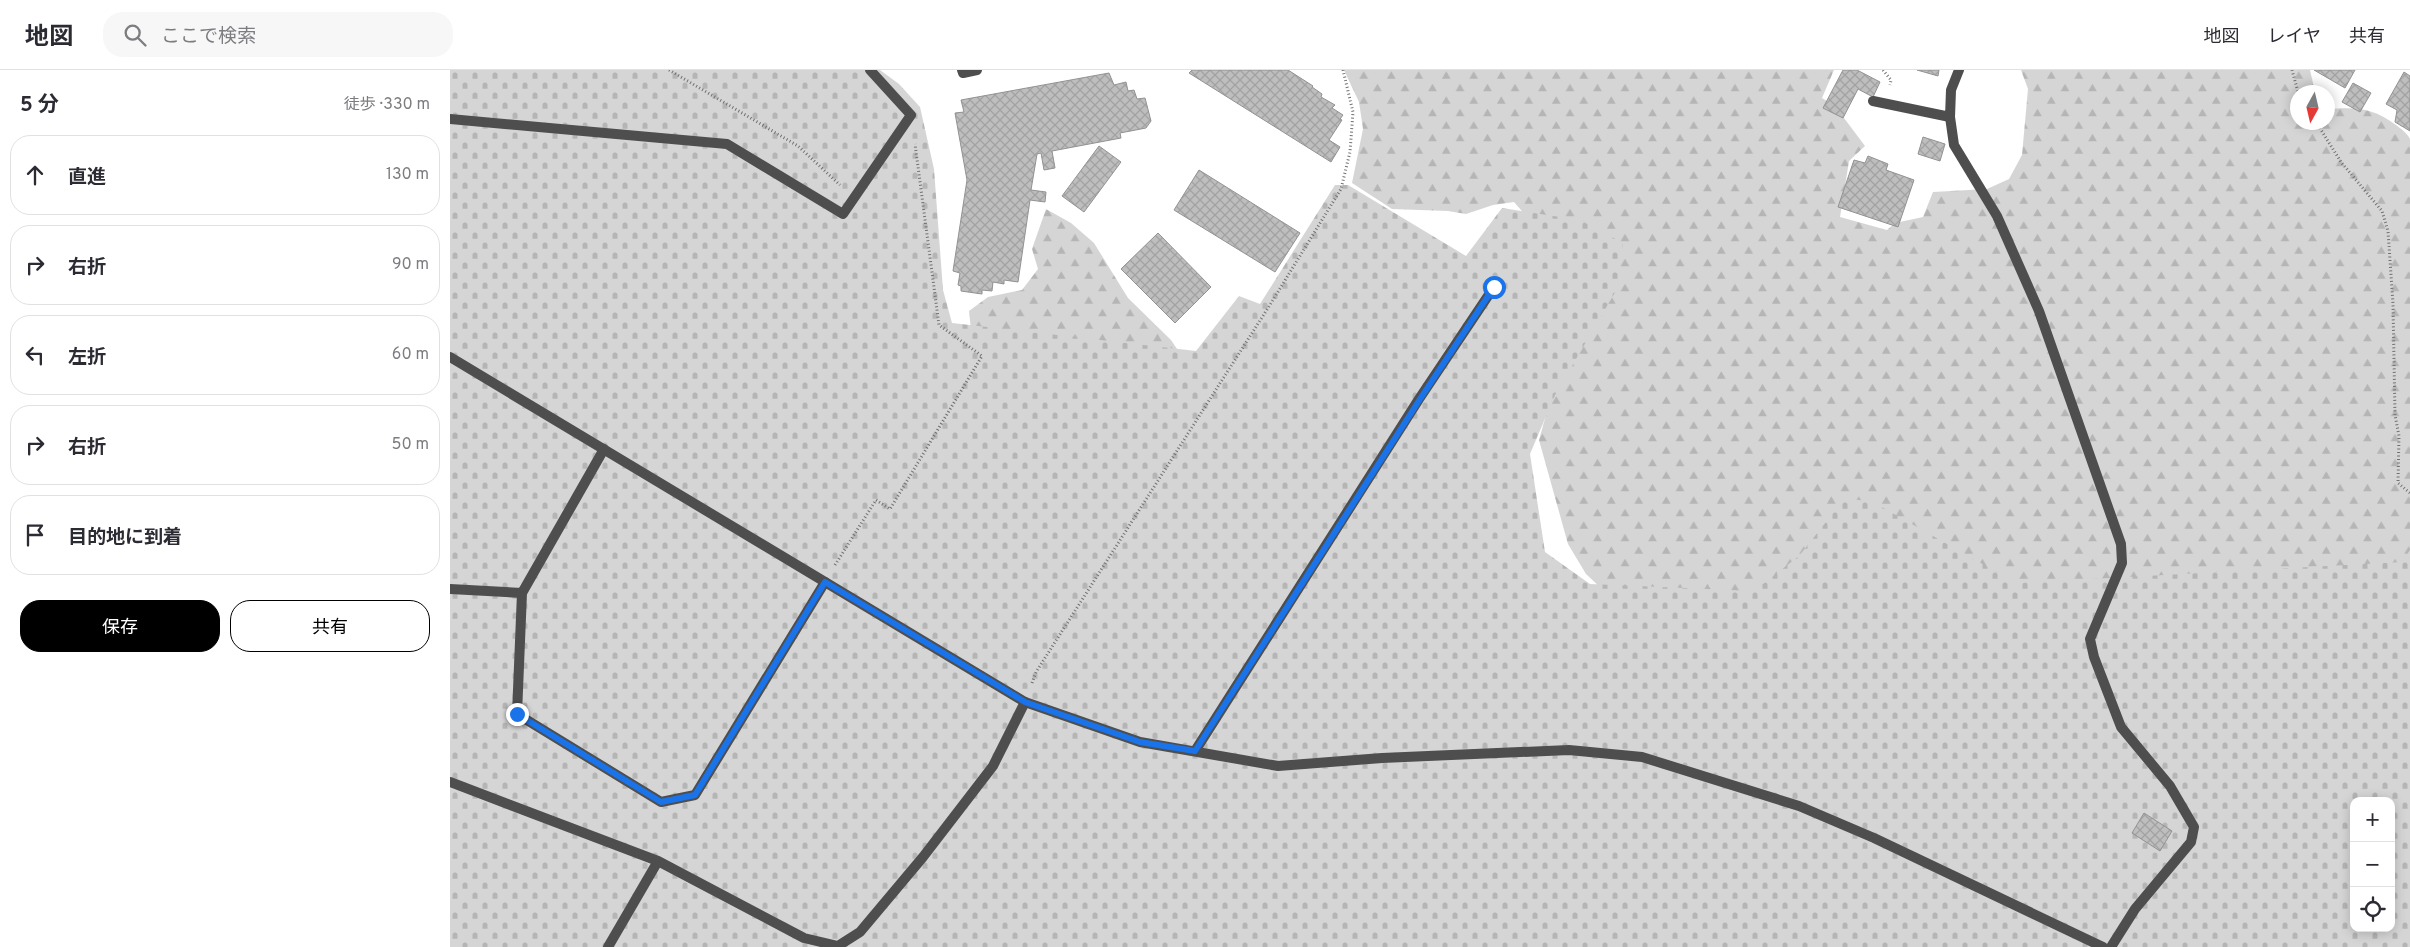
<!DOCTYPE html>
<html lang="ja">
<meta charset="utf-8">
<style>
:root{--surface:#fff;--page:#f7f7f7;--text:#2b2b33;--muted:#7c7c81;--line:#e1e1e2;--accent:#000}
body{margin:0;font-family:Overpass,"Noto Sans JP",sans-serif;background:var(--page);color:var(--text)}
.controls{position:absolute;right:15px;bottom:15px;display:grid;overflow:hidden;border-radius:10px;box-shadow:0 2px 12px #0003}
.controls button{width:45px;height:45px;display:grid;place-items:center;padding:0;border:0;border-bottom:1px solid var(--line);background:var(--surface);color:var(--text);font:25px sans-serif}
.compass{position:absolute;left:1840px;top:15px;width:45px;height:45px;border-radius:50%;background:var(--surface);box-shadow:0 2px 12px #0003;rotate:188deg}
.stop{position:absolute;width:15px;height:15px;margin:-11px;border:4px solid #1a73e8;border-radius:50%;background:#fff}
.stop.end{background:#1a73e8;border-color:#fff;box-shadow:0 1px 5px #0008}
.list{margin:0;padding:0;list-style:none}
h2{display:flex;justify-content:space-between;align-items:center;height:65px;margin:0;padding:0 20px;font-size:21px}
h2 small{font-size:16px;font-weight:400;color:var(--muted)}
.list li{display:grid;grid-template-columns:32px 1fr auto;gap:15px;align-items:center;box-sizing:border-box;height:80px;margin:0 10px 10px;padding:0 10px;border:1px solid var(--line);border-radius:20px}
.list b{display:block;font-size:19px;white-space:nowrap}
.list em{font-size:16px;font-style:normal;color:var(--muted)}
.actions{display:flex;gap:10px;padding:15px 20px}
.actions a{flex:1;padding:11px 0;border:1px solid var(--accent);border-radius:20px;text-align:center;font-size:18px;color:var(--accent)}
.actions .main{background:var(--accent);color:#fff}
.icon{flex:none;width:28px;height:28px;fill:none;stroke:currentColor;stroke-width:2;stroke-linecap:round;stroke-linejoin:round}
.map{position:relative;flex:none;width:1960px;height:877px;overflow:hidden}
header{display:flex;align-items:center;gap:30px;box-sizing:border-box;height:70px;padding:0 25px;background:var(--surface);border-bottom:1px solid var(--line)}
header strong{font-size:24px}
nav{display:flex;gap:28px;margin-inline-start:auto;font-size:18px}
.search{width:350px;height:45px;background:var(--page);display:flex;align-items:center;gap:12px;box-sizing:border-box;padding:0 18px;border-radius:20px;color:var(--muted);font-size:19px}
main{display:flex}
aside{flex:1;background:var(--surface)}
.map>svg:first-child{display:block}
.forest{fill:url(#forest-firs)}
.cemetery{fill:url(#cemetery-stones);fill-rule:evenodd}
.building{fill:url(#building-cross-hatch);stroke:#929292}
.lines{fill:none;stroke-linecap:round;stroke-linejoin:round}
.path{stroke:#707070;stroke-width:3;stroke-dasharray:1 2.5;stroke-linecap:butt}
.lane{stroke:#4e4e4e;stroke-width:10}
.street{stroke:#4e4e4e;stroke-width:10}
.route{stroke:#1a73e8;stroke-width:6}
</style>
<header>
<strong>地図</strong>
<div class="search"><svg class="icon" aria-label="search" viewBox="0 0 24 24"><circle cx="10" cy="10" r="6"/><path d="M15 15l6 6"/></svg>ここで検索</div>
<nav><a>地図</a><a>レイヤ</a><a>共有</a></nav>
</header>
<main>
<aside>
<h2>5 分<small>徒歩 · 330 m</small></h2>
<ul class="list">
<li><svg class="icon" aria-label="ahead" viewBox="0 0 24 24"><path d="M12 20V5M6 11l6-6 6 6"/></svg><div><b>直進</b></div><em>130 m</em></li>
<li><svg class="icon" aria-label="right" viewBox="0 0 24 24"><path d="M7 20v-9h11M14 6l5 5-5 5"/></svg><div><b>右折</b></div><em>90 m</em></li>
<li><svg class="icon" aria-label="left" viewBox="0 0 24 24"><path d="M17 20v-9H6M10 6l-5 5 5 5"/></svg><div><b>左折</b></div><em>60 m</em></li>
<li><svg class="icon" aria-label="right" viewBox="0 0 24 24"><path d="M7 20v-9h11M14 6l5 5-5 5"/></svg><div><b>右折</b></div><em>50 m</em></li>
<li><svg class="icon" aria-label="arrive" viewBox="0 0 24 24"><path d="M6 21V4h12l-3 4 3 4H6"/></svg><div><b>目的地に到着</b></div></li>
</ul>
<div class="actions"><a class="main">保存</a><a>共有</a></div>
</aside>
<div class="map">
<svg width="1960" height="877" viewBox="0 0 1960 877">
<defs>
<pattern id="forest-firs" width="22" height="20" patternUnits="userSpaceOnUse" patternTransform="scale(1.25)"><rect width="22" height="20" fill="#d5d5d5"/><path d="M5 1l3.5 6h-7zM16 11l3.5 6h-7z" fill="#b5b5b5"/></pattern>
<pattern id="cemetery-stones" width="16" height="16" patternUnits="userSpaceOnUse" patternTransform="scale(1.25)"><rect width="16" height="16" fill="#d5d5d5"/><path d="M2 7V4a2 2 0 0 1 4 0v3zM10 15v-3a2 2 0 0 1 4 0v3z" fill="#b5b5b5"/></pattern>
<pattern id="building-cross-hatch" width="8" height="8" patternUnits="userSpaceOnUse" patternTransform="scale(1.25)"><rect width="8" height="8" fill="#bebebe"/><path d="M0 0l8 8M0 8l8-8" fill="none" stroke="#a2a2a2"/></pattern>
</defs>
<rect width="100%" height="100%" fill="#fff"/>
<path class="forest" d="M894,0H1384L1372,28L1385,36L1415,76L1399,91L1390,147L1437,160L1445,153L1473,147L1483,122L1537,119L1559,109L1572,85L1578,19L1571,0H1860L1865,22H1848V52H1878V39C1906,37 1922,37 1946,55C1951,59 1957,63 1960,69V633L1941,731H1904V858L1916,867L1340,523L1152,519L1136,504L1118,474L1089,370L1098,338L1077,147L1064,132L1043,135L1016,144L998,141L942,139L902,113L913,59L909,32Z
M596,139L621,153L644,173L678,228L721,270L737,294L521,260L519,241L538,227L572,220L588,199L582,179Z"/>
<path class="cemetery" d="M0,0H430L449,14L470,37L484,99L493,220L502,253L746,281L789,226L810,234L885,115H898L1016,186L1052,138L1130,150L1173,173L1167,219L1105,325L1080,384L1095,482L1140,514L1304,521L1349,486L1395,428L1423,432L1566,513L1952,492L1960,480V877H0ZM1904,731H1941V858H1904Z"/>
<path class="building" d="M742,0H838L863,16L862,17L872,24L871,27L885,35L882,38L893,45L890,49L892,50L879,70L890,77L881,92L739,3Z
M1393,0H1407L1430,12L1423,27L1408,19L1393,48L1373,38Z
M1467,0H1489L1488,6Z
M1864,0H1905L1895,18Z
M1954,2L1960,6V61L1945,52L1947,40L1936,34Z
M659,3L664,15L676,12L678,21L684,20L687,29L695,28L701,51L696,58L670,63L671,68L602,81L605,98L594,100L591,83L587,84L581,120L596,122L595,132L580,130L568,212L554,210V214L543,212L542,221L532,220V224L511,221V216L508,215L510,203L503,201L517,110L505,43L514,42L511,30Z
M1903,13L1921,23L1910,42L1892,32Z
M1473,67L1495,74L1490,91L1468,84Z
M649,76L671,92L634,142L612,126Z
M1418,86L1438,94L1436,100L1464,110L1448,157L1388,137L1404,90L1415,93Z
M749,100L850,163L825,202L724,140Z
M708,163L761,217L725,253L671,199Z
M1694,743L1722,761L1710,781L1682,763Z"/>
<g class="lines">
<path class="path" d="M219,0L348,76L390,115
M1433,0L1441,10L1440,15
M1842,0L1848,22
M1866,52L1891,92L1932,141L1938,161L1943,234L1945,345L1949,366L1948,413L1960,423
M385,495L426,430L440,439L532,286L489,255L465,74
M582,613L586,602L818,238L891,119L900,82L903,42L893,0"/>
<path class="lane" d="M1423,31L1500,47L1501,20L1509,0
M0,49L277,74L393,144L461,45L420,0
M154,379L72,523L67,644L211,732L245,725L375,512
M0,519L72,523
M0,712L208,791L354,868L388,876L410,862L473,787L543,696L575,632
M158,877L208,791"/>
<path class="street" d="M512,0L513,3L527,0
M1500,47L1504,75L1547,146L1589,241L1671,474L1672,493L1640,569L1644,587L1671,657L1720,716L1744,757L1741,772L1685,839L1661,877
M0,287L575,632L690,672L828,696L932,688L1119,680L1192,687L1349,736L1424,768L1653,877
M745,681L969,329L1044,217"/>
</g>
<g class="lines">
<path class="route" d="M67,644L211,732L245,725L375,512L575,632L690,672L745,681L970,329L1044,217"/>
</g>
</svg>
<div class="controls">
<button>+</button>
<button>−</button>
<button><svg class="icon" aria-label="locate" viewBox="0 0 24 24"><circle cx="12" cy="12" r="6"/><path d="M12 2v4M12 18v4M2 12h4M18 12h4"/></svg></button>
</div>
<svg class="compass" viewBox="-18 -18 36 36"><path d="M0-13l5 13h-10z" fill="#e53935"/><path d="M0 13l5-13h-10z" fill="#7c7c81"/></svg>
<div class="stop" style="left:1044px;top:217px"></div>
<div class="stop end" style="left:67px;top:644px"></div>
</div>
</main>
